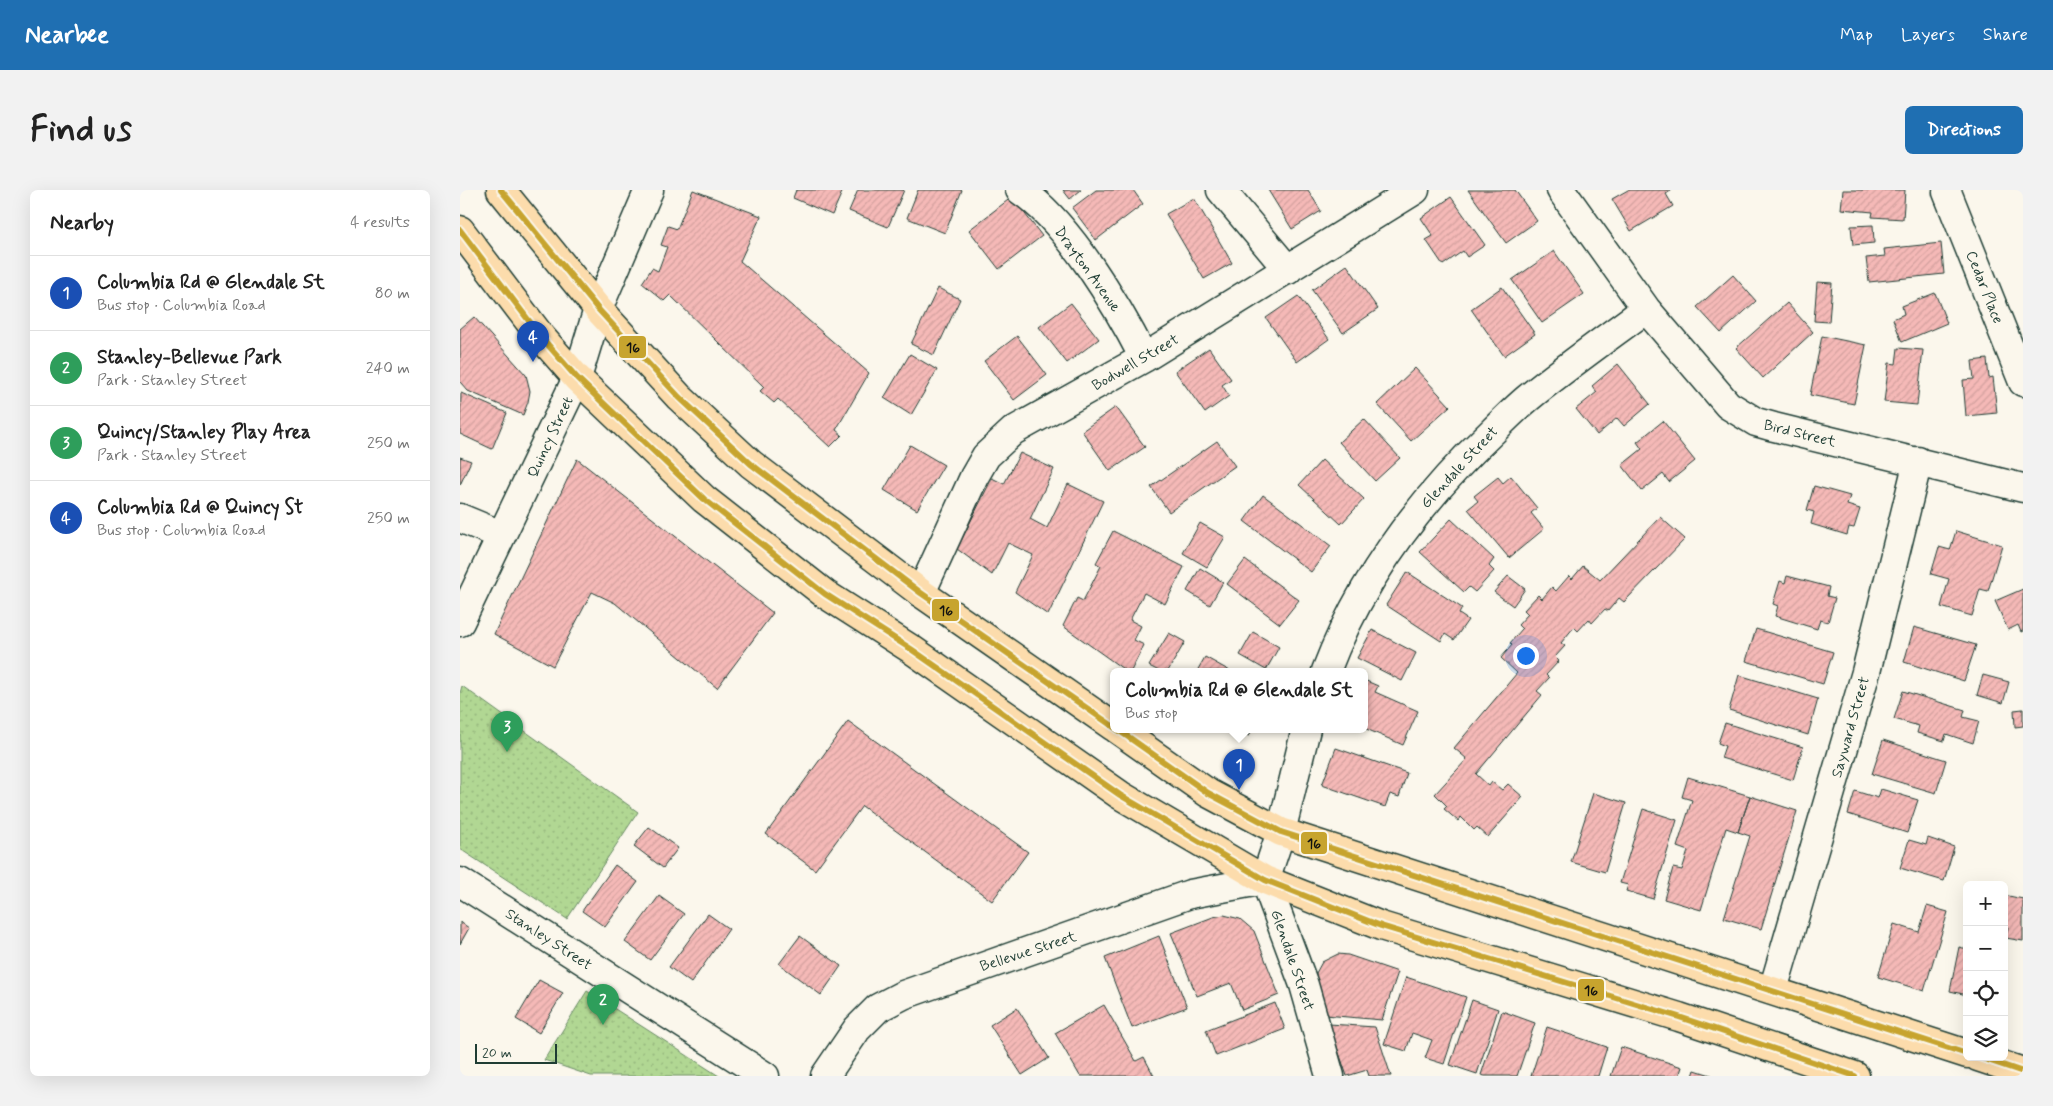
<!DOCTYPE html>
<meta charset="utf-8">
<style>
:root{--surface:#fff;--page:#f2f2f2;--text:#222;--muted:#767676;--line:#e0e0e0;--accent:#1f6fb2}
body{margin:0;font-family:Mynerve,sans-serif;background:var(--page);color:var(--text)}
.controls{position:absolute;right:15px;bottom:15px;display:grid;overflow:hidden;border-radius:8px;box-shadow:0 5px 20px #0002}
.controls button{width:45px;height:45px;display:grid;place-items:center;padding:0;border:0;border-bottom:1px solid var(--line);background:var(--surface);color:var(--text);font:25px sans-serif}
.scale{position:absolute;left:15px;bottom:12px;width:82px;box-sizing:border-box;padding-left:5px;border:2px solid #1f3d34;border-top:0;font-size:14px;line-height:18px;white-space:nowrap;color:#1f3d34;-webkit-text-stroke:4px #fbf7ec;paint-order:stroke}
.you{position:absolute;left:1065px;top:465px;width:18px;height:18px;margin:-12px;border:4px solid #fff;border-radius:50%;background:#1a73e8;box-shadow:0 0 0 8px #1a73e833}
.badge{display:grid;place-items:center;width:32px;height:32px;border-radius:50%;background:var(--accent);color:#fff;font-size:16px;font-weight:700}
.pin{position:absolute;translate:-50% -41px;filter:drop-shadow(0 1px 2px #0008)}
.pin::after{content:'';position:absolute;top:26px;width:18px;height:15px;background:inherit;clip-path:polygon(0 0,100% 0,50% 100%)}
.popup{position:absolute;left:650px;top:478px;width:258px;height:65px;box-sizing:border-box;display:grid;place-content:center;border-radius:8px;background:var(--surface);filter:drop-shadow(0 1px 4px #0005);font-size:16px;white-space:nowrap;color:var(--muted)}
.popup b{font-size:19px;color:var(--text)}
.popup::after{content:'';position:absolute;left:50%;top:100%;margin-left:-10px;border:10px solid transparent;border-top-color:var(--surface)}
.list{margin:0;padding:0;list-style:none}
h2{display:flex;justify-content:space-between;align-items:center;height:65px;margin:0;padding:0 20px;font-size:21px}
h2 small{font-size:16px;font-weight:400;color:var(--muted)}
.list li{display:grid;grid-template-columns:32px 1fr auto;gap:15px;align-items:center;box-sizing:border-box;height:75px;padding:0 20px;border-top:1px solid var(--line)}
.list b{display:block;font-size:19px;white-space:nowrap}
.list p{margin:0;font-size:16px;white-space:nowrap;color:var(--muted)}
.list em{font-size:16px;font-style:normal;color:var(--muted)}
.icon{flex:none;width:28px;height:28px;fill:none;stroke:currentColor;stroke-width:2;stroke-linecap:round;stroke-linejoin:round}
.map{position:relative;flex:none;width:1563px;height:886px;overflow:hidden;border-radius:8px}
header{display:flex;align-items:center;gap:30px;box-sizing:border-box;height:70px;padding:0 25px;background:var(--accent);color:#fff}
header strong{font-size:24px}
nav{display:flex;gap:28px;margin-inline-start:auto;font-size:18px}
.intro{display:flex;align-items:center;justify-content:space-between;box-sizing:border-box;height:120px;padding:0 30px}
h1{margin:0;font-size:35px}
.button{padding:12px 22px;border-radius:8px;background:var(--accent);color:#fff;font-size:18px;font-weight:700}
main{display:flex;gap:30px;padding:0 30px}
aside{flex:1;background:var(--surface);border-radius:8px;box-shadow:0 5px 20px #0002}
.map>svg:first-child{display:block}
.grass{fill:url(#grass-dots);stroke:#688a64}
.building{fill:url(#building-hatch);stroke:#1f3d34}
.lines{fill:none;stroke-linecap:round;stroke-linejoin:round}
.minor-casing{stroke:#1f3d34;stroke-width:31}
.secondary-casing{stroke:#1f3d34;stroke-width:31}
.primary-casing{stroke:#1f3d34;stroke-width:31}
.minor{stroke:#fbf7ec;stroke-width:28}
.secondary{stroke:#fbf7ec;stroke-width:28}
.primary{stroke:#fcdcac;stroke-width:28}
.bus-1-casing{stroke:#fbf7ec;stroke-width:10}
.bus-1{stroke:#c7a42e;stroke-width:6}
.labels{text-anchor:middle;stroke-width:5;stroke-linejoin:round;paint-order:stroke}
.street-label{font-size:15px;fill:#1f3d34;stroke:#fbf7ec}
.line-badge{stroke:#fbf7ec;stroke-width:2}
.pale-badge-label{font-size:14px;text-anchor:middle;font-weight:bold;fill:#111}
</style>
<header>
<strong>Nearbee</strong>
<nav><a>Map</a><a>Layers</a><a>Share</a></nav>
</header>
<div class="intro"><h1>Find us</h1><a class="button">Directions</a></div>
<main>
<aside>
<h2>Nearby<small>4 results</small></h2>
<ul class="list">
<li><span class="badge" style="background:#1a4fb4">1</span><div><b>Columbia Rd @ Glendale St</b><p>Bus stop · Columbia Road</p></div><em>80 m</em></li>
<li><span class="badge" style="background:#2e9e5b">2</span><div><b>Stanley-Bellevue Park</b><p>Park · Stanley Street</p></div><em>240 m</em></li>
<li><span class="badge" style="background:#2e9e5b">3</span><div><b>Quincy/Stanley Play Area</b><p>Park · Stanley Street</p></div><em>250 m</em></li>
<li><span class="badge" style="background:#1a4fb4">4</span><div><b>Columbia Rd @ Quincy St</b><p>Bus stop · Columbia Road</p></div><em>250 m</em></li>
</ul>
</aside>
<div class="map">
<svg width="1563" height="886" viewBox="0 0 1563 886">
<defs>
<pattern id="grass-dots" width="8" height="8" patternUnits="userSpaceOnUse" patternTransform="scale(1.25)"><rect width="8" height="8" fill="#b1d793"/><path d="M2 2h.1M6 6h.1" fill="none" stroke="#98b97f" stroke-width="1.8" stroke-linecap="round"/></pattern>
<pattern id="building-hatch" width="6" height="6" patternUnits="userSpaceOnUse" patternTransform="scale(1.25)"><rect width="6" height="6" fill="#f5b9b7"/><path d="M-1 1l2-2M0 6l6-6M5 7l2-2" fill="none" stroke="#d2a09e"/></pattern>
</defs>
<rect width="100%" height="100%" fill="#fbf7ec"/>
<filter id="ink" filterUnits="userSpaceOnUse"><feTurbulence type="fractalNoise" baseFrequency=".02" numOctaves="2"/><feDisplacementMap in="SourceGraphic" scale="10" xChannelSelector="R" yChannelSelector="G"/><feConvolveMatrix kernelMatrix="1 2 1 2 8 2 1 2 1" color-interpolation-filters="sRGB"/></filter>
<g filter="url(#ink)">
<path class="grass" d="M2,496L178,622L107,729L0,659V503Z
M127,801L259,886H131L84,870Z"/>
<path class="building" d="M233,0L301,26L280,71L409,183L376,240L382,245L370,257L318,209L314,213L300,201L304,197L210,105L204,111L182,93L192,78L198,81L207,57L201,55L208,36L217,39Z
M336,0H383L372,25L333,8Z
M398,0H444L428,37L389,21Z
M458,0H502L485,43L447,28Z
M603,0H621L610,9Z
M636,0H673L683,14L636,50L612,18Z
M808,0H848L861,21L832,39Z
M1008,0H1055L1077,31L1046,53Z
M1168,0H1212L1206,4L1213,16L1171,41L1152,9Z
M1383,0H1445L1443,29L1412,27L1413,22L1381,19Z
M552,7L582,46L539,79L509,40Z
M991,7L1025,55L1007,67L1003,61L983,75L966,50L973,46L961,28Z
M734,8L772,73L744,89L706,24Z
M1413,35L1414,53L1393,55L1391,36Z
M1481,53L1484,84L1409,92L1406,68L1425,66L1424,59Z
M1094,61L1124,104L1082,133L1052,90Z
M887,75L918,119L883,143L852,100Z
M1273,85L1296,111L1261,143L1237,117Z
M1357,92L1372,93L1369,132L1354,131Z
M1042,97L1075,144L1044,166L1011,119Z
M478,98L500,109L474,165L451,154Z
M1475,103L1487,133L1442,152L1433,129L1444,124L1442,116Z
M838,106L869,149L837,172L806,128Z
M611,113L639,149L607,173L579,137Z
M1327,113L1353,142L1303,188L1276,158Z
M14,127L66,185L70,201L68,212L63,225L8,201L0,192V139Z
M557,146L587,185L554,210L524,171Z
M1362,146L1406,155L1394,214L1350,205Z
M749,158L771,189L762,195L769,206L745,223L715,181Z
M1438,158L1463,160L1457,215L1424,212L1429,173L1436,174Z
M450,164L477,180L451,225L424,208Z
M1527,169L1529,188L1533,187L1537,223L1506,226L1503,190L1514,189L1512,171Z
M1158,174L1190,214L1164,236L1157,228L1137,245L1116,219L1137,202L1132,196Z
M955,178L990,216L951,251L917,214Z
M1,203L47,223L32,259L0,244Z
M656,217L685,257L650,281L622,241Z
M904,229L940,268L915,291L879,252Z
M1203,231L1235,271L1209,292L1203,284L1182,301L1162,275L1182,259L1177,252Z
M757,251L775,276L709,322L691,297Z
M450,255L484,275L457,320L424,300Z
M560,263L594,279L570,329L587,338L608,294L643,311L588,425L555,402L573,365L548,353L532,385L497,359L532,288L544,294Z
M0,267L11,271L0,295Z
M117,269L313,423L257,498L155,413L132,402L93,476L34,444Z
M862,270L904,309L881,334L839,295Z
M1051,286L1077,318L1071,323L1084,339L1049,368L1008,319L1018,311L1014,306L1038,287L1043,293Z
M1354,296L1390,306L1387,315L1400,319L1394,338L1389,337L1387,345L1351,334L1354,322L1347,320Z
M803,305L871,356L851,382L784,331Z
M1200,327L1225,349L1164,412L1159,408L1148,421L1145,419L1132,433L1129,429L1118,441L1114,437L1101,453L1105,456L1095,467L1099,471L1086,485L1089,488L1077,501L1082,505L1016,584L1029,596L1032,592L1042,600L1048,594L1063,607L1028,647L1017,637L1014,640L1001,627L998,631L984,619L987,616L975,604L1007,569L994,558L1057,483L1041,468L1052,455L1050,453L1062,439L1058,435L1068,424L1064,420L1078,405L1082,409L1092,397L1096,401L1109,386L1112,389L1123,376L1140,390Z
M991,329L1034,369L1029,376L1034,381L1015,402L1009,397L1004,402L960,362Z
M740,333L765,347L747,377L723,363Z
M653,341L724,377L705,414L684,403L670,430L681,436L674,450L684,455L671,481H666L603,436L617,408L623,411L641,376L636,373Z
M1496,341L1542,355L1528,401L1520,399L1512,426L1481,417L1489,389L1471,384L1479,357L1490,360Z
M785,370L839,410L820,434L767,394Z
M740,378L763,392L750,415L727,401Z
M947,382L1002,418L999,424L1008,430L994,450L985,444L981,451L926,415Z
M1048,386L1065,399L1053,416L1034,402Z
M1327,386L1369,397L1367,406L1375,408L1368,432L1360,430L1357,439L1315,426L1318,416L1313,414L1320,391L1325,393Z
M1563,399V441L1561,442L1558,435L1548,440L1535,411Z
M1454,437L1516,455L1504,491L1444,472Z
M1296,439L1373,462L1363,494L1286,471Z
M912,440L956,463L942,491L897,468Z
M793,442L819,457L806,480L780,465Z
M709,443L725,452L708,481H699L689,476Z
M745,467L770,481H737Z
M1279,485L1358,509L1348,545L1269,520Z
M1523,485L1549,492L1543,513L1517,505Z
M904,490L918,496L915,502L958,521L943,555L904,538Z
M1443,501L1505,520L1503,527L1519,531L1513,553L1486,544L1484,551L1457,543L1459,536L1434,529Z
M1563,519V536L1555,537L1554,520Z
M388,531L568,662L532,711L402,616L355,680L306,644Z
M1265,533L1343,557L1333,590L1261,568L1265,556L1258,553Z
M773,539H792L789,546Z
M1423,550L1486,570L1476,603L1412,584Z
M876,558L947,583L939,607L930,604L925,617L862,595Z
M1228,587L1290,606L1278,642L1266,638L1241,720L1204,709L1213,678L1222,680L1228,661L1217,657L1232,610L1222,607Z
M1421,599L1458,610L1447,643L1388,624L1395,601L1418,608Z
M1133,603L1166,613L1145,682L1111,672Z
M1290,606L1337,621L1301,739L1264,728L1290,646L1278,642Z
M1183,619L1217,630L1193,709L1166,701L1168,695L1160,693Z
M189,637L218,658L203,678L174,656Z
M1468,648L1494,657L1484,691L1440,678L1449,650L1466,655Z
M155,675L178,692L145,737L122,721Z
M1544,705L1563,709V751L1546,748L1548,737L1544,736Z
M199,706L224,724L190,770L165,752Z
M1467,716L1488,722L1464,801L1418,787L1434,734L1459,742Z
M248,724L269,739L231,793L209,777Z
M764,725L780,729L794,741L819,805L782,820L771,793L737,806L711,743L753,727Z
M0,732L9,738L0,754Z
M340,746L381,776L361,805L319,774Z
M699,746L727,817L672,838L645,768Z
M1499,757L1507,759V805L1490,801Z
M878,764L888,765L938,782L922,830L865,825L856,789V783L862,772Z
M946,787L1006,807L984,874L965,868L972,850L952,843L946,861L924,854Z
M79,790L103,803L79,843L56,829Z
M1012,810L1038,819L1017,884L990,875Z
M815,813L825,839L756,866L746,840Z
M644,815L676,871L684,867L694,886H620L595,843Z
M557,818L589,868L562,885L530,835Z
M1042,821L1075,833L1057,886H1025L1021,885Z
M869,834L915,837L931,886H909L907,880L887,886Z
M1087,837L1147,857L1138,886H1071Z
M1161,857L1222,877L1219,886H1151Z
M1235,880L1254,886H1233Z"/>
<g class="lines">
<g class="minor-casing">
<path id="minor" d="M560,0C608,32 658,117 684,168
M761,0L828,80
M1101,0L1186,119L1268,215L1296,232L1314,237L1563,298
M1487,2L1563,192
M0,328L41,345
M461,403L514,287L526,266L553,241L684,168L955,0
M866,481C901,389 961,309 1033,241C1044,230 1056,218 1068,208C1106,177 1147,148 1186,119
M846,539L821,642L805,690L844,795L870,886
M0,692L305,886
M1313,800L1406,482L1458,271
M365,886L397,839L418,818L443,805L730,704L805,690"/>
</g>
<g class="secondary-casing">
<path id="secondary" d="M0,432L117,188L138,119L189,0"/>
</g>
<g class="primary-casing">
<path id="primary" d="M41,0L138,119L219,207L291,274L461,403L654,537
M0,40L82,148L117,188L244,309L365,404L451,459L660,605L805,690L921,736L1219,827L1395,886
M657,539L748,603L821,642L1507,864
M1518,867L1563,882"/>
</g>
<use href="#minor" class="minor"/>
<use href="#secondary" class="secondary"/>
<use href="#primary" class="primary"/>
<g class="bus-1-casing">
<path id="bus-1" d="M41,0L138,119L219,207L291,274L461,403L654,537
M0,40L82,148L117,188L244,309L365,404L451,459L660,605L805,690L921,736L1219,827L1395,886
M657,539L748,603L821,642L1507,864
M1519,867L1563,882"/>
</g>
<use href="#bus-1" class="bus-1"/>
</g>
</g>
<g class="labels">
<g class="street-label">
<text transform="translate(628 79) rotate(54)" y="5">Drayton Avenue</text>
<text transform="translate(1525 97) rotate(68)" y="5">Cedar Place</text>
<text transform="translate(675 172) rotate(-30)" y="5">Bodwell Street</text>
<text transform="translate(1340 243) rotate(14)" y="5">Bird Street</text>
<text transform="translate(90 247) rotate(-65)" y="5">Quincy Street</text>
<text transform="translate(999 277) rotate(-47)" y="5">Glendale Street</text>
<text transform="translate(1390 537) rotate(-74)" y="5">Sayward Street</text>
<text transform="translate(89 749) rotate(33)" y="5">Stanley Street</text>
<text transform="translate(568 761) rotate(-18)" y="5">Bellevue Street</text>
<text transform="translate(833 770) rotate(71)" y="5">Glendale Street</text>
</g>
</g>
<g class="line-badge">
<rect x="158" y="145" width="29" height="24" rx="5" fill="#c7a42e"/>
<rect x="471" y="408" width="29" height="24" rx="5" fill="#c7a42e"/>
<rect x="840" y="641" width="28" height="24" rx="5" fill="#c7a42e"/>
<rect x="1117" y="788" width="28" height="24" rx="5" fill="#c7a42e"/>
</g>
<g class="pale-badge-label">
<text x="173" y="162">16</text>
<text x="486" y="425">16</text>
<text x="854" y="658">16</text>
<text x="1131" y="805">16</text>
</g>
</svg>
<div class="controls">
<button>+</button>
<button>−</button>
<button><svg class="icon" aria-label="locate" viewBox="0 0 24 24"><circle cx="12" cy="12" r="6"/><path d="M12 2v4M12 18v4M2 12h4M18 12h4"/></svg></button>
<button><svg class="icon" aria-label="layers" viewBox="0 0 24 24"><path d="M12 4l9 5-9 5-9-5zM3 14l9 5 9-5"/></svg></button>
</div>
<div class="scale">20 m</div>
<div class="you"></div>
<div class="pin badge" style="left:779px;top:600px;background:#1a4fb4">1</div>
<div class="popup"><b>Columbia Rd @ Glendale St</b>Bus stop</div>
<div class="pin badge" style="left:143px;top:835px;background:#2e9e5b">2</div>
<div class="pin badge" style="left:47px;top:562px;background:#2e9e5b">3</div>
<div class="pin badge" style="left:73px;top:172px;background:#1a4fb4">4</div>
</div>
</main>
